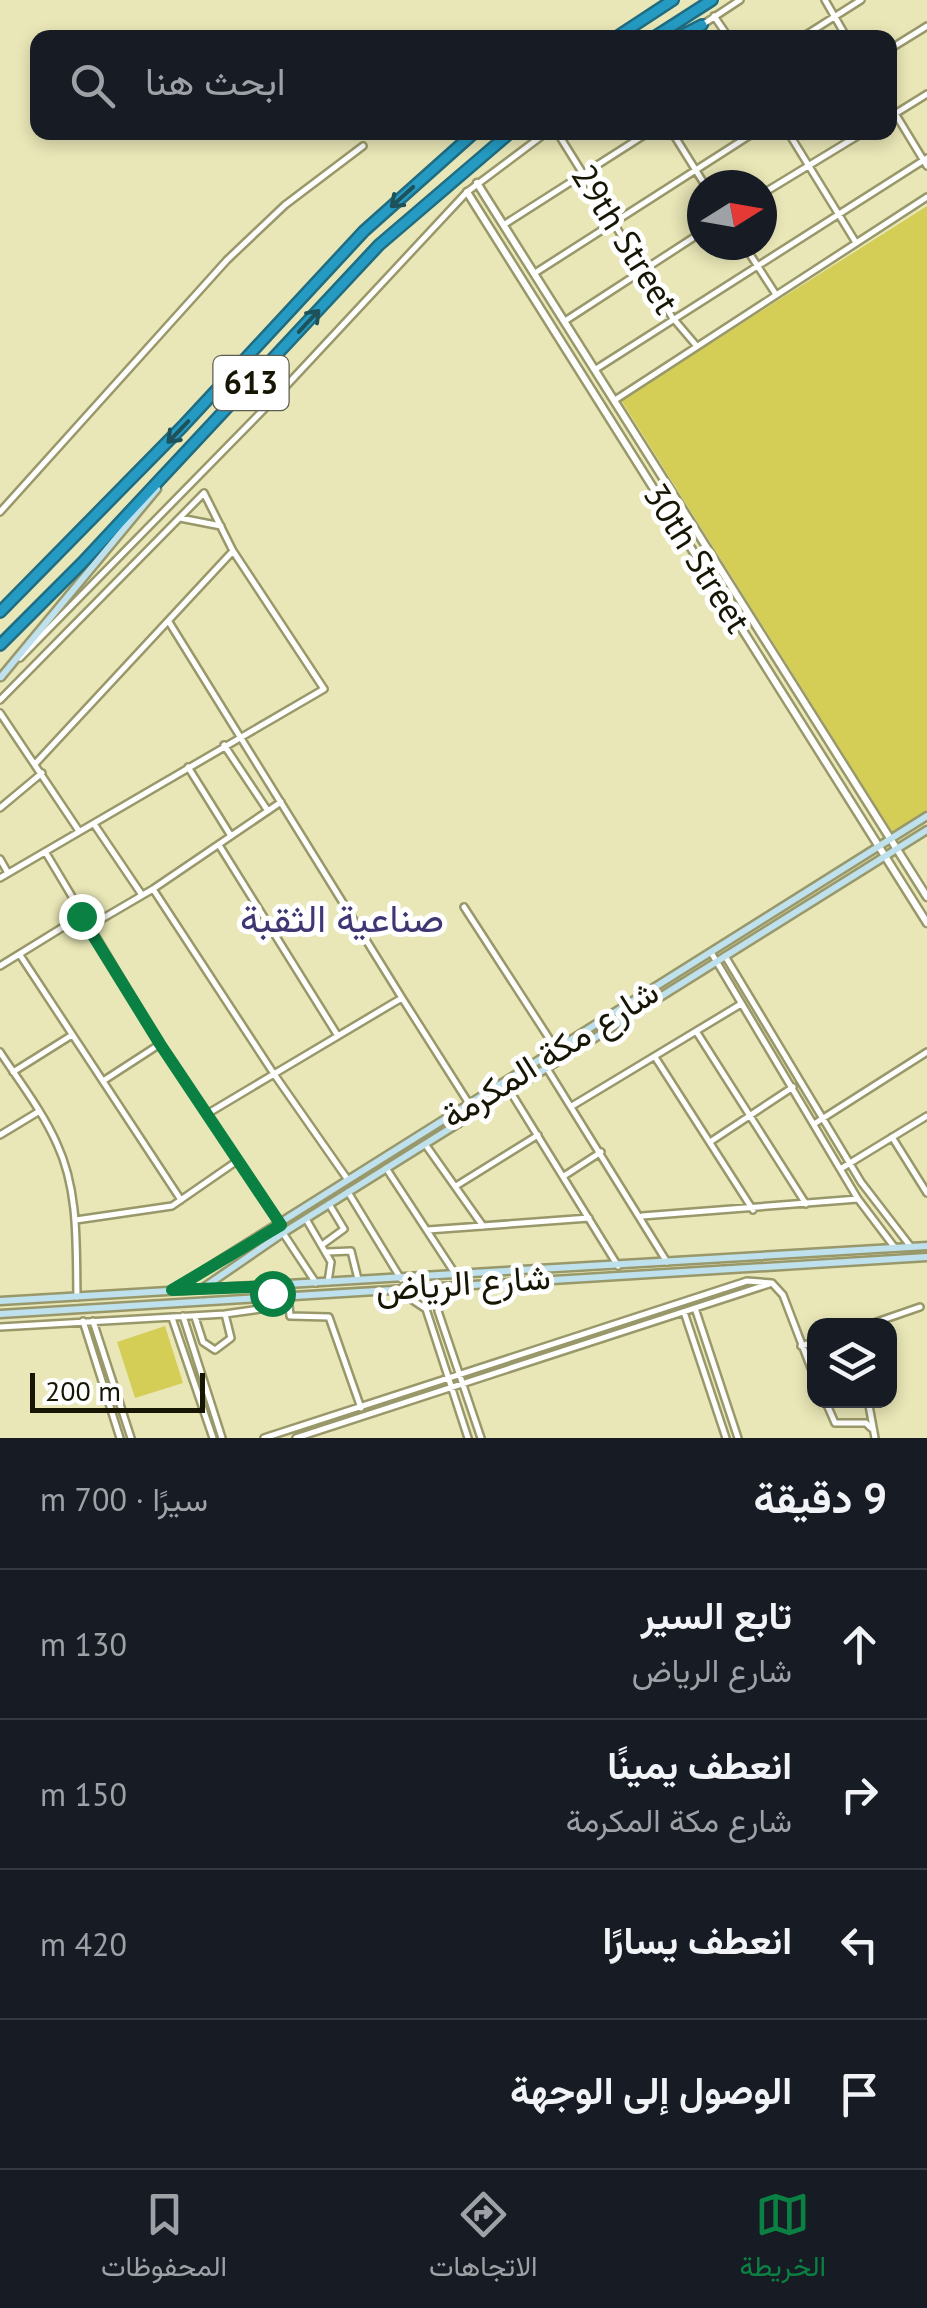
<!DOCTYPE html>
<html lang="ar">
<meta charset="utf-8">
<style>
:root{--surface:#171b24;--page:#20242c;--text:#f1f3f6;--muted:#9ea1a6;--line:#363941;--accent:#0b8043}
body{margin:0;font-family:"PT Sans",Vazirmatn,sans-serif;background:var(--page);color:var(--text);direction:rtl}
.controls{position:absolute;right:30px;bottom:30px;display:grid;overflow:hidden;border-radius:20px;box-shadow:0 5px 15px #0003}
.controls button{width:90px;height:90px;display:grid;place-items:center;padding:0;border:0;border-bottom:2px solid var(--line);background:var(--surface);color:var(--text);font:50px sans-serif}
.compass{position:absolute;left:687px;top:170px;width:90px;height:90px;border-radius:50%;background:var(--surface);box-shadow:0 5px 15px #0003;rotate:79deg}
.scale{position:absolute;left:30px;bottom:25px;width:175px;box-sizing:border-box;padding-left:10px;border:5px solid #171605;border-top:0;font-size:28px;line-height:35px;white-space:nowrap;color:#171605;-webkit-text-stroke:8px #fff;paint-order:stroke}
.stop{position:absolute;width:30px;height:30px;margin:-22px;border:8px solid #0b8043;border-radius:50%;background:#fff}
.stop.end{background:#0b8043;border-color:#fff;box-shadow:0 2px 10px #0008}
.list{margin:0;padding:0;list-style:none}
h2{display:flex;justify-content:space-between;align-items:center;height:130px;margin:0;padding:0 40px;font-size:42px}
h2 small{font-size:32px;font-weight:400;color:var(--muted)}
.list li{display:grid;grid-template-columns:65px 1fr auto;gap:30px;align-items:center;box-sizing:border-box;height:150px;padding:0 40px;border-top:2px solid var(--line)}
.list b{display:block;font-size:38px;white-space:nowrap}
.list p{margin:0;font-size:32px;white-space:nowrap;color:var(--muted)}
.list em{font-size:32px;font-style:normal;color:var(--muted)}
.icon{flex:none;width:55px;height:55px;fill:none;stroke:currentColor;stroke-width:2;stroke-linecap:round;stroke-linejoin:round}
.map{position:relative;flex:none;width:927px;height:1438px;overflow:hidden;direction:ltr}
.search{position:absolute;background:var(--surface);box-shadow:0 5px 15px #0003;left:30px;right:30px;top:30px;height:110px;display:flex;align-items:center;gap:25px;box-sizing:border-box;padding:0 35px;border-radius:20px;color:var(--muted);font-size:38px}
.sheet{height:730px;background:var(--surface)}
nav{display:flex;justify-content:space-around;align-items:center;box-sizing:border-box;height:140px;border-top:2px solid var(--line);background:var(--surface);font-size:28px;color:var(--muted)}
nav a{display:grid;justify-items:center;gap:5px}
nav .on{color:var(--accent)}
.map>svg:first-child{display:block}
.green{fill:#d4ce57}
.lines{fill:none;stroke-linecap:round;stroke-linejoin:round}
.minor-casing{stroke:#99986a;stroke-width:10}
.tertiary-casing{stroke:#99986a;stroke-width:11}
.secondary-casing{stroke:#99986a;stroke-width:11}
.motorway-casing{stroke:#206c80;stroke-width:14}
.minor{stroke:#fff;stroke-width:5}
.tertiary{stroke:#fff;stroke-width:6}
.secondary{stroke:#bee1ed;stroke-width:6}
.motorway{stroke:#259bc3;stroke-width:9}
.oneway{stroke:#1d525a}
.route{stroke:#0b8043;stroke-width:12}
.labels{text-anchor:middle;stroke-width:10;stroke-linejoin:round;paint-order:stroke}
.shield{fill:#fff;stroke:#5d5c50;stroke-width:2.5}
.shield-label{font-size:32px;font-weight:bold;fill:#171605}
.street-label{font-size:35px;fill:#171605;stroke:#fff}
.neighbourhood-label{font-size:38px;fill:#3f3774;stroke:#fff}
</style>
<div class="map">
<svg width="927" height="1438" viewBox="0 0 927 1438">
<rect width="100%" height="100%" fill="#e9e7b7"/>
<path class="green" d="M927,206V810L892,832L621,400Z
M165,1326L183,1383L135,1398L117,1342Z"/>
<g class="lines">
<g class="minor-casing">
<path id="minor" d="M825,0L847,38
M714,16L729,38
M702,25L740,0
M801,38L861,0
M890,49L927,26
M890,105L927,166
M890,117L927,94
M557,132L672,317L695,344
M672,132L705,185
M788,132L855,241
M762,194L864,132
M505,224L649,132
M744,245L775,293
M535,273L755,132
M565,321L702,232
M596,369L927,158
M615,400L927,197
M0,512L227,260L285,205L363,146
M180,518L221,526
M169,622L402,998
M20,658L273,400L467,192L547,132
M0,700L204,493L233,551L324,689L0,878
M0,713L79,831
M224,745L268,811
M35,764L233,551
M188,767L231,836
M0,808L42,773
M94,824L142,895
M219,845L338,1036
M46,853L160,1044L281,1225
M0,859L8,873
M153,889L274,1074L207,1114
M464,907L556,1049
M88,927L153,889L281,802
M712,954L858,1199L895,1248
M20,955L181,1200
M725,956L861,1182L911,1247
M0,966L81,916
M696,1031L806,1204
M0,1052C19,1081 43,1112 57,1144C79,1191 76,1246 77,1297
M655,1057L753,1210
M546,1067L667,1262
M13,1072L72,1035
M103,1081L160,1044
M510,1091L618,1266
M572,1106L741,1004
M814,1124L927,1052
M0,1135L38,1112
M892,1137L927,1193
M710,1142L793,1087
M425,1144L483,1226
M386,1168L456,1275
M842,1168L927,1116
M564,1176L601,1152
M348,1180L274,1074L395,1002L402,998L475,1113
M456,1186L538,1135
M348,1192L401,1279
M642,1216L858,1199
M306,1219L331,1262L328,1282
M76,1220L172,1206L237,1161
M428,1230L589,1218
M283,1233L316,1283
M322,1245L344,1229L329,1204
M327,1252L351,1251L358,1279
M451,1286L438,1311L481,1438
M396,1289L426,1309L468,1438
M695,1308L738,1438
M684,1312L726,1438
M183,1316L222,1438
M195,1317L203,1342L215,1350L231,1338L225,1314
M172,1318L213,1438
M83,1321L120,1438
M93,1321L131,1438
M865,1326L920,1307
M0,1327L225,1314L289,1305L290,1316L329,1317L361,1408
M801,1346L814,1342
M825,1400L835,1423H866L871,1428
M868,1400L875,1438
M264,1438L747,1281L772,1283L783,1295L814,1376
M296,1438L769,1284"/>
</g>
<g class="tertiary-casing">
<path id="tertiary" d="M477,183L927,897
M467,192L927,923"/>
</g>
<g class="secondary-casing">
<path id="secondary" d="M1,677L157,489
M203,1288L283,1233L927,830
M173,1290L927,816
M0,1301L927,1246
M0,1314L927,1257"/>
</g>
<g class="motorway-casing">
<path id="motorway" d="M615,38L673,0
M653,38L712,0
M677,38L702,25
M0,612L183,426L364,231L475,132
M0,645L82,563L379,245L511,132"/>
</g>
<use href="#minor" class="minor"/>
<use href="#tertiary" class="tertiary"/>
<use href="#secondary" class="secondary"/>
<use href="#motorway" class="motorway"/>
</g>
<defs><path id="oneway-shaft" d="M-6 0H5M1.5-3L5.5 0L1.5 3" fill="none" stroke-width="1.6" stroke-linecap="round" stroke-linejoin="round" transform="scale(2.5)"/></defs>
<g class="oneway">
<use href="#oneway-shaft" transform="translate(402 197) rotate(138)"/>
<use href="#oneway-shaft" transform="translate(309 321) rotate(-47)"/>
<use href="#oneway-shaft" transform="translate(178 432) rotate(134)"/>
</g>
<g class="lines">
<path class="route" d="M81,916L160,1044L281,1225L172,1290L276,1286L272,1293"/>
</g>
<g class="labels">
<rect class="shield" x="213.5" y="356" width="75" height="54" rx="8"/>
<g class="shield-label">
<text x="251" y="394">613</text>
</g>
<g class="street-label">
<text transform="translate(625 239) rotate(58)" y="12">29th Street</text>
<text transform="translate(697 558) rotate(58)" y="12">30th Street</text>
<text transform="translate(550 1054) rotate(-32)" y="12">شارع مكة المكرمة</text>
<text transform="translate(463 1283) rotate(-4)" y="12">شارع الرياض</text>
</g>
<g class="neighbourhood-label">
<text x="342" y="932">صناعية الثقبة</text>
</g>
</g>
</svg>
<div class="controls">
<button><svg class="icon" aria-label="layers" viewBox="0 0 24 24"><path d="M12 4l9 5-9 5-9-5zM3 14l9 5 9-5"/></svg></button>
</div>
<svg class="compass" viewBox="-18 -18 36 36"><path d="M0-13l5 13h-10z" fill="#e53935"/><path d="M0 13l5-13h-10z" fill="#9ea1a6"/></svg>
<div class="scale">200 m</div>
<div class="stop" style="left:272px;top:1293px"></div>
<div class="stop end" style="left:81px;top:916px"></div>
<div class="search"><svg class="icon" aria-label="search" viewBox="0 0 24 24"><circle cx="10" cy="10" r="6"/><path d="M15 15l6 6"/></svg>ابحث هنا</div>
</div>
<section class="sheet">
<h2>9 دقيقة<small>سيرًا · 700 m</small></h2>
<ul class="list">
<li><svg class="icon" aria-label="ahead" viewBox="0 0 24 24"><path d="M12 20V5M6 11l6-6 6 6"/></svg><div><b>تابع السير</b><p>شارع الرياض</p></div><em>130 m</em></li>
<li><svg class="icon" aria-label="right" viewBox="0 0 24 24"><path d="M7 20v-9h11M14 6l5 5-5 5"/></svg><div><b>انعطف يمينًا</b><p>شارع مكة المكرمة</p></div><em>150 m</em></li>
<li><svg class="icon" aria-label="left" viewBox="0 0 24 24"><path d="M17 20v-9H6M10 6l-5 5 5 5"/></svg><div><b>انعطف يسارًا</b></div><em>420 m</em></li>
<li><svg class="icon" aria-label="arrive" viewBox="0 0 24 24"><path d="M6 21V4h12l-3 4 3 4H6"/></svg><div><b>الوصول إلى الوجهة</b></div></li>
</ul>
</section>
<nav>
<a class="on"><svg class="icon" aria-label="map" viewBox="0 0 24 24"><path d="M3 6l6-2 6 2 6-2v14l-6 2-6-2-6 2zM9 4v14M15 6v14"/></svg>الخريطة</a>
<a><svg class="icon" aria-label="directions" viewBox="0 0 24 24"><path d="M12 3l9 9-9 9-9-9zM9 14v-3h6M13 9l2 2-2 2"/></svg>الاتجاهات</a>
<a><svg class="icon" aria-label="saved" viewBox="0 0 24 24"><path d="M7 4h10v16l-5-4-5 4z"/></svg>المحفوظات</a>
</nav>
